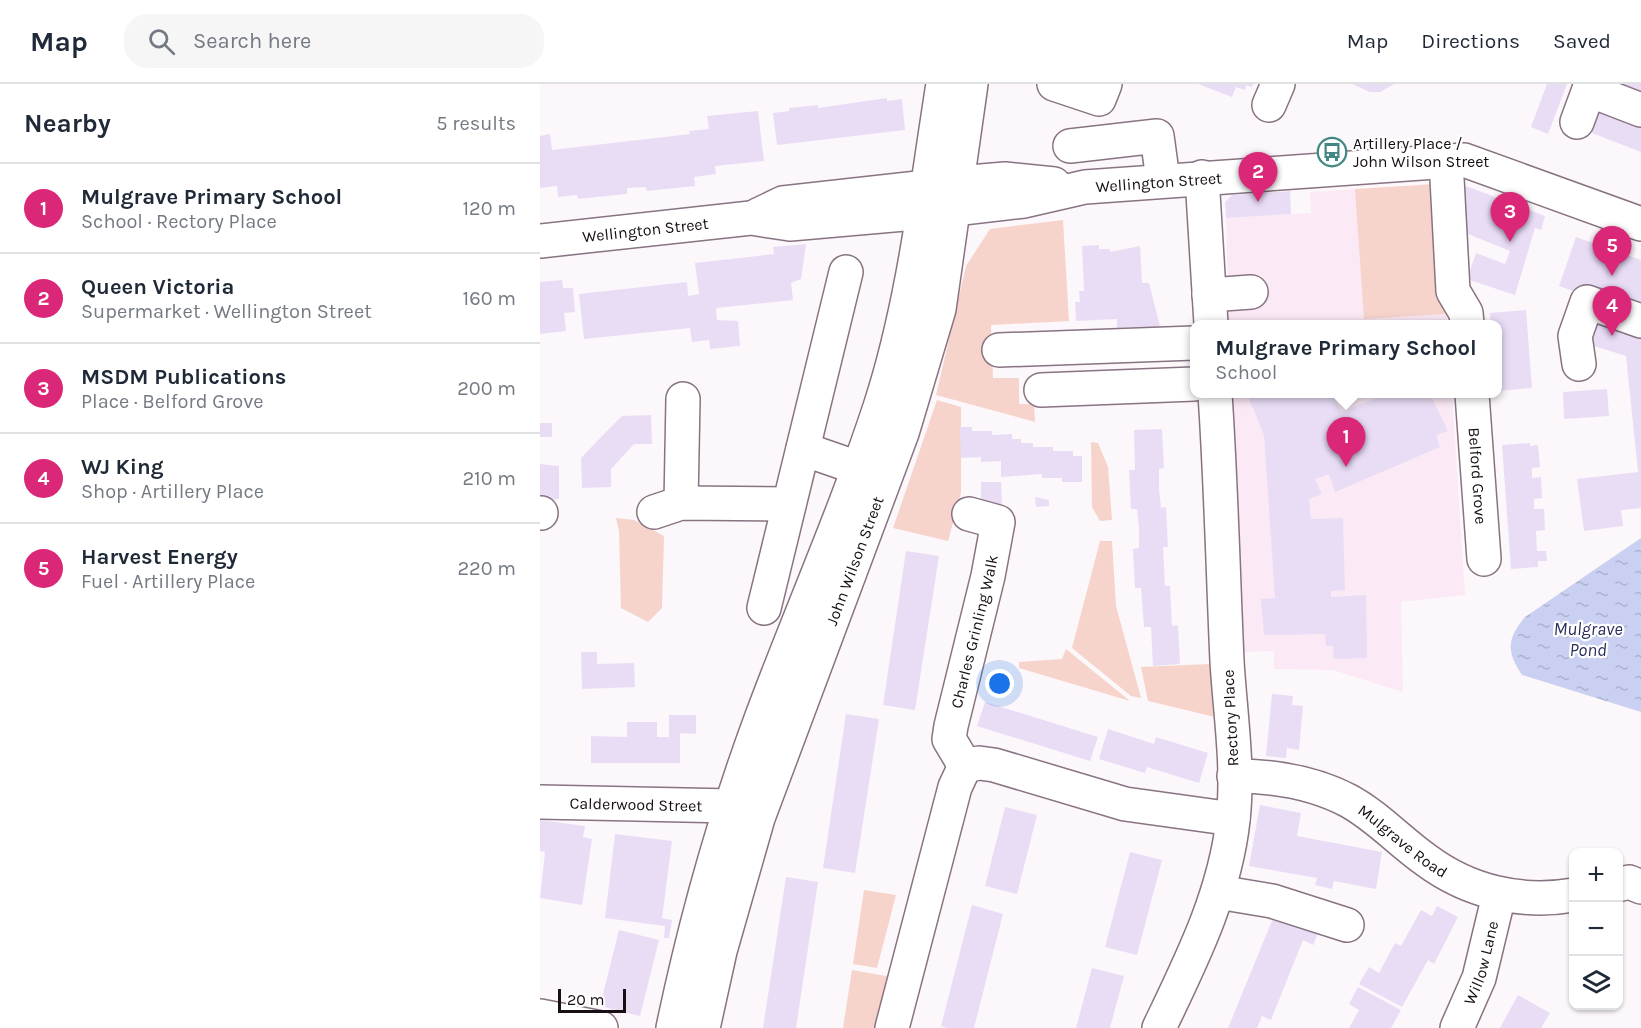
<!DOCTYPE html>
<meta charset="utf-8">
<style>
:root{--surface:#fff;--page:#f6f6f7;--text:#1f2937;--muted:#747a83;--line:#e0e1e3;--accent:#db2777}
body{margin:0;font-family:Karla,sans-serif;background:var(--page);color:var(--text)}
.controls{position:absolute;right:18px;bottom:18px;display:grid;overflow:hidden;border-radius:12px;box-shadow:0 2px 4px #0004}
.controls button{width:54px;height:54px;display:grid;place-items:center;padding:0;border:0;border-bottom:2px solid var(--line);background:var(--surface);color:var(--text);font:30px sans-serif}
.scale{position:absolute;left:18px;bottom:15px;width:68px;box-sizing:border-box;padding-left:6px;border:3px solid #170f14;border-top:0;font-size:16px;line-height:21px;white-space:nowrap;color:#170f14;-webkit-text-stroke:4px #fff;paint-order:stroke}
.you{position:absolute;left:460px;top:600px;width:21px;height:21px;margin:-15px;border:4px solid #fff;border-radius:50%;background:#1a73e8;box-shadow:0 0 0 9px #1a73e833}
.badge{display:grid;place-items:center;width:39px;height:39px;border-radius:50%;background:var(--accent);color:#fff;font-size:20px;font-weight:700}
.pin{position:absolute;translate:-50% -50px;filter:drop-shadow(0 2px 3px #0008)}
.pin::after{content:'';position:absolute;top:32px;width:21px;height:18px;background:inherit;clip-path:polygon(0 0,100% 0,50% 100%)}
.popup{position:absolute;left:650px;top:236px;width:312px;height:78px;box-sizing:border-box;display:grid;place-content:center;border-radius:12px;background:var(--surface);filter:drop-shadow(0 2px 4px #0005);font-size:20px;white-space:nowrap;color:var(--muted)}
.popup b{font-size:22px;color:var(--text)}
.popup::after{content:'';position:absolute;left:50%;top:100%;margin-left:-12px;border:12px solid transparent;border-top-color:var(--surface)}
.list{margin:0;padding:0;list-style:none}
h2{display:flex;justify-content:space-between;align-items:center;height:78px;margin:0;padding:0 24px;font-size:26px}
h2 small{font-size:20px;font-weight:400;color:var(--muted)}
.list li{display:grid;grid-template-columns:39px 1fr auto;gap:18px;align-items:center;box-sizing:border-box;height:90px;padding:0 24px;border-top:2px solid var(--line)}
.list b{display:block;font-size:22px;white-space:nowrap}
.list p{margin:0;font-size:20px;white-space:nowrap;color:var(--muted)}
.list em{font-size:20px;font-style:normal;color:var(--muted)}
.icon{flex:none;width:33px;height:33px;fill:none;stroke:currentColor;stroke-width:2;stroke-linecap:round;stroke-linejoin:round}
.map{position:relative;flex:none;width:1101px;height:944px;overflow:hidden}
header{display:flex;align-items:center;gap:36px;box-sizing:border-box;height:84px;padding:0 30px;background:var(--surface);border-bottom:2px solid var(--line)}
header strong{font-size:28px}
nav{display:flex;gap:33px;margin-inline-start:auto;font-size:21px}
.search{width:420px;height:54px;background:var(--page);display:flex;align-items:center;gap:15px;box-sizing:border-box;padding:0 21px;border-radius:24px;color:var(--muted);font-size:22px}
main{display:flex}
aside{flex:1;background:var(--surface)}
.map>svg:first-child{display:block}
.built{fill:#fce9f6}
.grass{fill:#f7d4cb}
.water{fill:url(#water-ripples)}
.building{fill:#e9ddf6}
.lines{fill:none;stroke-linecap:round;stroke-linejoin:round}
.minor-casing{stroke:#887382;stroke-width:36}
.major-casing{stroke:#887382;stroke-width:36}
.highway-casing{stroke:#887382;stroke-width:36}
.minor{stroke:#fff;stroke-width:33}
.major{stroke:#fff;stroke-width:33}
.highway{stroke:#fff;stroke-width:33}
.labels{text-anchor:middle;stroke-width:4.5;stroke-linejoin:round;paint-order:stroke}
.poi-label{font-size:16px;fill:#170f14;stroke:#fff;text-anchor:start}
.street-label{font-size:16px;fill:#170f14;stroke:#fff}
.water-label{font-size:18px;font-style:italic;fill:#292d59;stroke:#fff}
</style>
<header>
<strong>Map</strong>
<div class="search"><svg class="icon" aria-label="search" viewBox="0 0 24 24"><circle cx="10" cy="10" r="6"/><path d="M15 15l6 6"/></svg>Search here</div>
<nav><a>Map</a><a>Directions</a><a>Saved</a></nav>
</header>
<main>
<aside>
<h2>Nearby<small>5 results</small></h2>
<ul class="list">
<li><span class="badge">1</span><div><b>Mulgrave Primary School</b><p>School · Rectory Place</p></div><em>120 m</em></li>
<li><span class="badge">2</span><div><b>Queen Victoria</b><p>Supermarket · Wellington Street</p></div><em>160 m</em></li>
<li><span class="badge">3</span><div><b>MSDM Publications</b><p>Place · Belford Grove</p></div><em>200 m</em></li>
<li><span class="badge">4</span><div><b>WJ King</b><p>Shop · Artillery Place</p></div><em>210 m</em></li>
<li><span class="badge">5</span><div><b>Harvest Energy</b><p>Fuel · Artillery Place</p></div><em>220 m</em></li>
</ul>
</aside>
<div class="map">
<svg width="1101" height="944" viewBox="0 0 1101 944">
<defs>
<pattern id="water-ripples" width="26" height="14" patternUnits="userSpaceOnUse" patternTransform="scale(1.5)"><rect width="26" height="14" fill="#cad0f2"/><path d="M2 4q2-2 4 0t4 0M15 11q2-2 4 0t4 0" fill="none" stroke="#adb1cf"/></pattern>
</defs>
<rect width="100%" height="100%" fill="#fcf7fa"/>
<path class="built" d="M898,100L907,240H689L686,134L771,129L770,108Z
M692,310H912L925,511L861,518L863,608L793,586L734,585V567L704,568Z"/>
<path class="grass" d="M896,100L905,230L824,235L815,105Z
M523,136L529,237L451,241L453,294H479V320H494L495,338L396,311L426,182L450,145Z
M397,316L421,323V409L408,457L353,444Z
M551,358L558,359L568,383L572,436L560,437L552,423Z
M76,434L94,436L124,452L122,524L108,538L81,524L79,447Z
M560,457H572L576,522L601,614L591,612L532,564Z
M526,565L590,617L479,584V578L522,575Z
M670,580L675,633L608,617L601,583Z
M324,806L356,811L337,884L313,880Z
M312,886L352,893L339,944H303Z"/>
<path class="water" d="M1101,454V628L982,591C966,567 967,555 985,533Z"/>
<path class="building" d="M658,0H713L712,3L706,1L705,6L696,3L692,13Z
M812,0H854L840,8H830Z
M1007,0H1027L1008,50L991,43Z
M1065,0H1101V14Z
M347,14V17L362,15L365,46L237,61L233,29L249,27V24L278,21V24Z
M1058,20L1101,36V68L1052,49L1053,44L1049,43Z
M218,27L224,77L175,82L176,90L154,93L155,102L107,107L106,103L87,104V110L38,115L37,111L18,113L17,102L0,104V52L10,50L12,66L150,50L149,47L169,45L167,32Z
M918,99L1005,132L1001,146L995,144L975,211L927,195L936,169L965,180L970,167L928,150L929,172L919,171Z
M750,107L751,130L686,134L685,118L692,111Z
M1036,153L1101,176V231L1019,202Z
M266,160L261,195L251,199L253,216L176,224L177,236L198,237L200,262L170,265L169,256L152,258L150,244L44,255L39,210L147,198L148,212L159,210L155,179L234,170L233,163Z
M559,161V165H570V168L600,162L602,199H609L623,254L594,255V243L577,244V235L536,237L535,218H540L539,207H544L542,162Z
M22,196L23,204H33L35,228L24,229L26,247L0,250V198Z
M986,226L992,304L958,307V240H951L950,229Z
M1052,227L1101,245V424L1081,426L1083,442L1044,447L1037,395L1098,388L1086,272L1041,258Z
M1067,305L1069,332L1024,335L1023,308Z
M707,310H792L802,328L846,310H890L908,347L896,351L900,363L795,408L789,390L775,395L782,410L769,415L771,435L803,434L805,506L791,507V513L826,511L827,574L794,575L793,562H786L785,550L724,551L721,515L735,514L724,351Z
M111,331L112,360H94L71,385V403L42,404L41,374L62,352L82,332Z
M0,339H12V353H0Z
M420,343H432V347H452V351L472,350V355H481V359H493V363H513V367H533V372H542V398H522V394H502V390L461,393V377L441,378V373L421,374Z
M622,345L624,384L619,385V404L621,424L626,423L628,463H623L625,502H630L632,542L638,541L640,580L613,582L611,543H604L601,504H595L593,465L599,464V445L597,425H591L589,386H595L594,346Z
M990,359V362L998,361L1000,383L992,384V394L1001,393L1002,414L994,415V425H1004L1005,446L996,447L997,467H1006L1007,477H998V483L971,485L962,361Z
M0,380L19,382V415L0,417Z
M441,398H461L462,421L441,416Z
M495,413L509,416V422L496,423Z
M366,467L399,472L375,626L343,621Z
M41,568H57V580L94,579L95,603L42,605Z
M732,610L753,612L752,621L763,622L759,666L747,664L746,674L726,672Z
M445,618L558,653L550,677L437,642Z
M306,630L339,635L315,789L283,784Z
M129,631H156V650L140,649V679H51V652L87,653V638H117V653H129Z
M568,645L614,660L616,653L668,669L659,699L607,683L605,689L559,675Z
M720,721L761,729L757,752L842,768L836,805L794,797L792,805L775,801L777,794L709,782Z
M465,723L497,731L477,810L445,802Z
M0,736L45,742L43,753L52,755L42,821L0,814L5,768L0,767Z
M75,750L132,757L122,834L132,836L129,854H124L125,842L65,834Z
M590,768L622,776L597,871L565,863Z
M246,793L278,798L256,944H223Z
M432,821L463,830L434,944H407L401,942Z
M897,822L918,833L894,880L888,876L862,923L819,900L829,883L839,889L855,859L861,862L881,826L892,832Z
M736,827L779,847L773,861L763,856L731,936L722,932L717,944H688Z
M79,846L119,856L100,932L60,922Z
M552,884L584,892L570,944H536Z
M818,903L861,926L851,944H809L819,926L809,920Z
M978,911L1010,929L1001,944H960Z"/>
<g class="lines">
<g class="minor-casing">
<g id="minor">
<path d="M514,0L559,15L565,0"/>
<path d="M1049,6L1101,26"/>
<path d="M729,21L738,0"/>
<path d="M1037,38L1051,0"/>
<path d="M530,62L617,52L623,96"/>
<path d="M906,76L913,207L926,229L927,240"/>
<path d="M662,93L671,240"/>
<path d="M218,131L243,119L414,100"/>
<path id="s1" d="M0,157L211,134L250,140L410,126"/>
<path d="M669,211L711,208"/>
<path d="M459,266L654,259"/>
<path d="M1039,280L1035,252L1047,218L1101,237"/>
<path d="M501,306L654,300"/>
<path id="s2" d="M932,310L944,475"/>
<path d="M263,365L318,384"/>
<path d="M141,419L143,315"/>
<path d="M114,428L141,419L249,420"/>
<path d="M0,429H1"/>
<path d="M224,524L306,188"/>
<path id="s3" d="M425,682L409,655L411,642L448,492L458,438L429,430"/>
<path id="s4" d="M694,692C735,692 773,698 809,717C838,733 859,757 886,776C929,808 981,820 1034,811"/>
<path id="s5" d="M0,718L192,722"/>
<path d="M1078,801L1089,798L1101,803"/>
<path d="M678,808L732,817L807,841"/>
<path d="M0,932L61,944"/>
<path d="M352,944L415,703L425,682L439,679L454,681L585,720L693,735"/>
<path d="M619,944C651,877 685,810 693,736C699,683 690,629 687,577C683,488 681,398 675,310"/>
<path id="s6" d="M917,944L939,894L959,811"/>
</g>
</g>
<g class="major-casing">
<g id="major">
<path d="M418,99L465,95L514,100"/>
<path id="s7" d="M414,125L484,117L545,103L924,76L1101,140"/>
</g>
</g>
<g class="highway-casing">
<g id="highway">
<path d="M133,944C155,839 184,735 221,635C260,530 306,427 341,320C374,217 386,107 403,0"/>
<path id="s8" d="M163,944L180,867L218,734L362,349L399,225L431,0"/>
</g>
</g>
<use href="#minor" class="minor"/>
<use href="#major" class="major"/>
<use href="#highway" class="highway"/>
</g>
<defs>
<g id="bus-ring" transform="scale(1.5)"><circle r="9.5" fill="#fff" stroke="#418884" stroke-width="1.5"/><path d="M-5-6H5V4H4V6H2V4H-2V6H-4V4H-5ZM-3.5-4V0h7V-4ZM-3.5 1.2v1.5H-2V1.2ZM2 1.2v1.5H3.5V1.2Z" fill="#418884"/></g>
</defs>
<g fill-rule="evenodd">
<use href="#bus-ring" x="792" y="68"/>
</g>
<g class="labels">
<g class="poi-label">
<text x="813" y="65">Artillery Place /<tspan x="813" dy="18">John Wilson Street</tspan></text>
</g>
<g class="street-label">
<text dy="6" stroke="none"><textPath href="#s7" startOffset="207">Wellington Street</textPath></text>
<text dy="6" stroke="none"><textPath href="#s1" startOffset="106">Wellington Street</textPath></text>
<text dy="6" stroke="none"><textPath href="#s2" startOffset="82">Belford Grove</textPath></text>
<text dy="6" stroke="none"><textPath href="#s8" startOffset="492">John Wilson Street</textPath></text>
<text dy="6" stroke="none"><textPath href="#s3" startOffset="142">Charles Grinling Walk</textPath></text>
<text transform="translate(690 634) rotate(-93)" y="6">Rectory Place</text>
<text dy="6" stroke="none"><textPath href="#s5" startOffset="96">Calderwood Street</textPath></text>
<text dy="6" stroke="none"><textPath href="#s4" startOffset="186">Mulgrave Road</textPath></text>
<text dy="6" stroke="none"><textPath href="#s6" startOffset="70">Willow Lane</textPath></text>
</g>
<g class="water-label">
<text x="1048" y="551">Mulgrave<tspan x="1048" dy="21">Pond</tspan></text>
</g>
</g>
</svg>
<div class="controls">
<button>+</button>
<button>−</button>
<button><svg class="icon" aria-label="layers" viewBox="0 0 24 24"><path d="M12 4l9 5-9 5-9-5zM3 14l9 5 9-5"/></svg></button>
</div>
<div class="scale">20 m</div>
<div class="you"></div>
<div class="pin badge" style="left:806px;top:383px">1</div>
<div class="popup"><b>Mulgrave Primary School</b>School</div>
<div class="pin badge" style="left:718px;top:118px">2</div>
<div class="pin badge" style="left:970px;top:158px">3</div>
<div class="pin badge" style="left:1072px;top:252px">4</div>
<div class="pin badge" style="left:1072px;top:192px">5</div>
</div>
</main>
